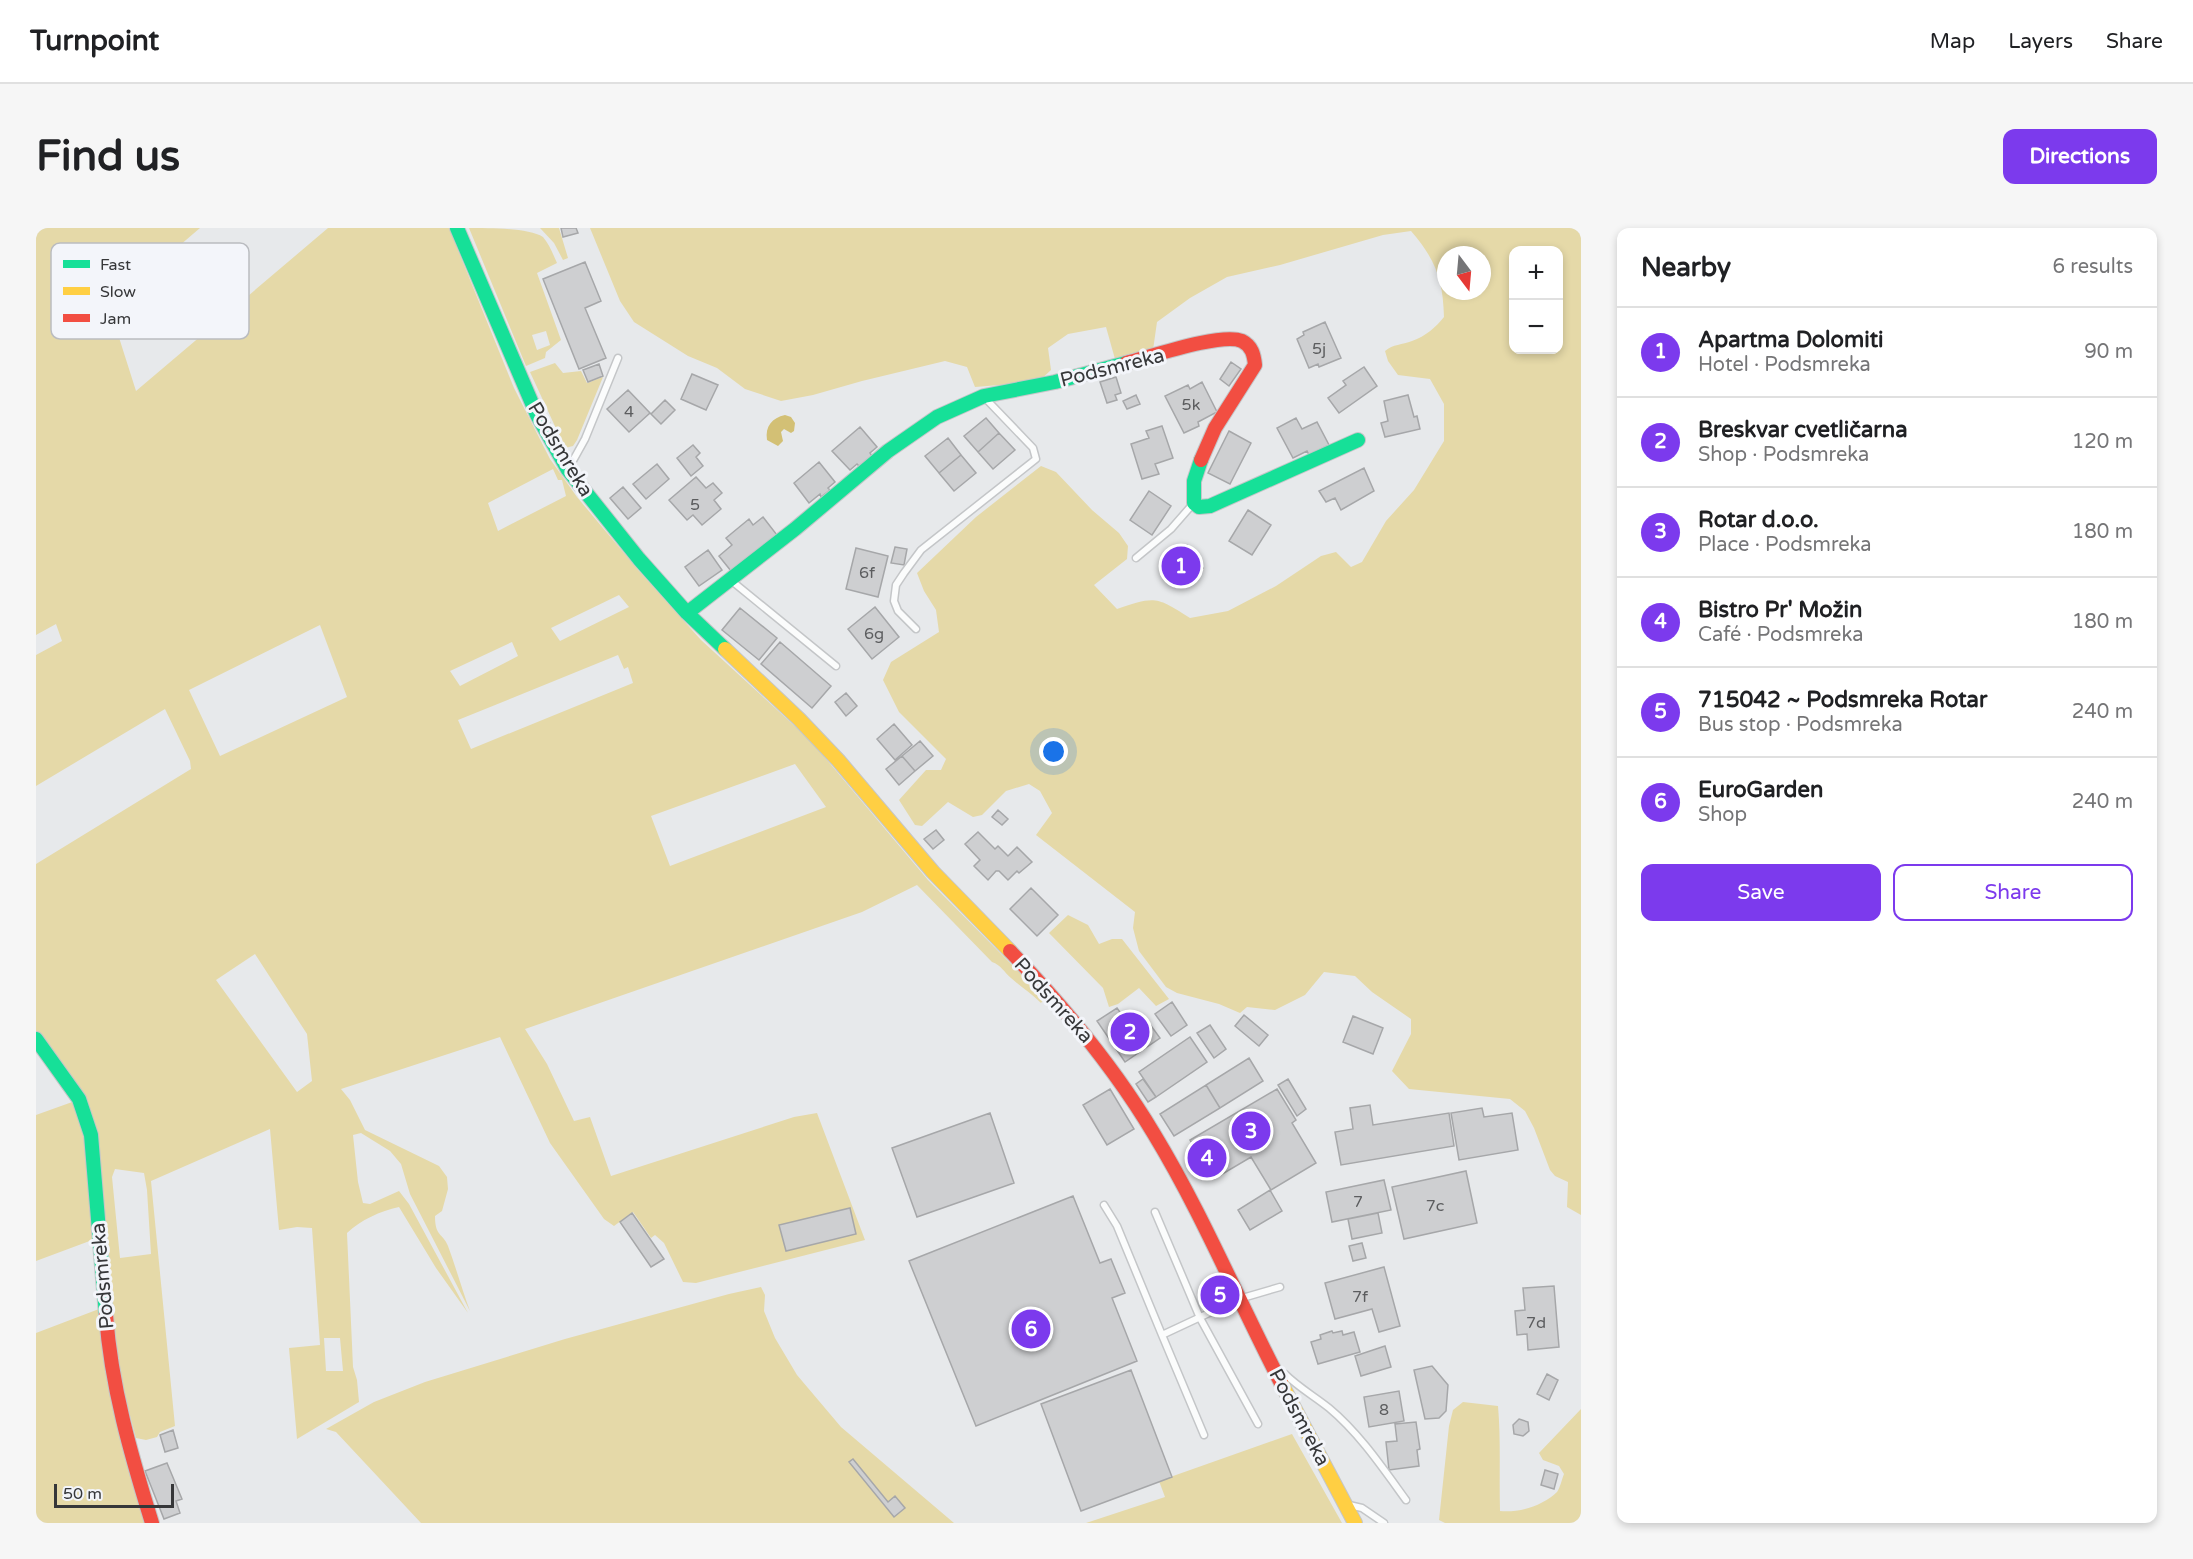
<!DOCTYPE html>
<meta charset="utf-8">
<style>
:root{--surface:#fff;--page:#f6f6f6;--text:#202124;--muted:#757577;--line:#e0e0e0;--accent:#7c3aed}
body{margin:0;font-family:"Varela Round",sans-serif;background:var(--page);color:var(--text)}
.controls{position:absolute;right:18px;top:18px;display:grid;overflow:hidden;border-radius:12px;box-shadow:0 3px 9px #0003}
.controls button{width:54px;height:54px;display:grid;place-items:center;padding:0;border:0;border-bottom:2px solid var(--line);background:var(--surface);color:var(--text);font:30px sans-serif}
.compass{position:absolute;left:1401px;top:18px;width:54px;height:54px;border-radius:50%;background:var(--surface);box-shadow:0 3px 9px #0003;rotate:164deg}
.scale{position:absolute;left:18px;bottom:15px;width:120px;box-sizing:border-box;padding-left:6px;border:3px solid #363739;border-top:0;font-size:16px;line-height:21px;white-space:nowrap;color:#363739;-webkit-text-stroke:4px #f3f5fa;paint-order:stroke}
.you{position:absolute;left:1018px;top:524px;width:21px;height:21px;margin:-15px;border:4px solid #fff;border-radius:50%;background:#1a73e8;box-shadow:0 0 0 9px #1a73e833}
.badge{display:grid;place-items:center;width:39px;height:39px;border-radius:50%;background:var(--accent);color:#fff;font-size:20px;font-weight:700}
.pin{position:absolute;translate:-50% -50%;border:3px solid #fff;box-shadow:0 2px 6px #0006}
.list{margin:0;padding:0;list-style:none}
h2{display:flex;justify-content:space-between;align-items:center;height:78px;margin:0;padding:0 24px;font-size:26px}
h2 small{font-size:20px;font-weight:400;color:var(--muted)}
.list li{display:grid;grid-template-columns:39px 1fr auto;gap:18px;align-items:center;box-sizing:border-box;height:90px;padding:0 24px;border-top:2px solid var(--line)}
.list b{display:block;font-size:22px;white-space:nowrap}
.list p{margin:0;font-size:20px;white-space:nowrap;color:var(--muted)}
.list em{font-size:20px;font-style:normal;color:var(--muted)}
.actions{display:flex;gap:12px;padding:18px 24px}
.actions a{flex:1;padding:14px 0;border:2px solid var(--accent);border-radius:12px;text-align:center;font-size:21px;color:var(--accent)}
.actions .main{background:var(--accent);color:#fff}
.map{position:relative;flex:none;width:1545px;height:1295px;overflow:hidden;border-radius:12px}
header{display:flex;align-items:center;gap:36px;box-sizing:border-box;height:84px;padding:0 30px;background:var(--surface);border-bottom:2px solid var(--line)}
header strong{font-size:28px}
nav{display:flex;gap:33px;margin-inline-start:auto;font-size:21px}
.intro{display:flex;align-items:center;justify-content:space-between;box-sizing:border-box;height:144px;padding:0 36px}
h1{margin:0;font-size:42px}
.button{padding:15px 27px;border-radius:12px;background:var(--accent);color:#fff;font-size:21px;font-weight:700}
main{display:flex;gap:36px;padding:0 36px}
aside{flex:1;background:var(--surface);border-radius:12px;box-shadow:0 3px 9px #0003}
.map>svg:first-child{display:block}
.green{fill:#e5d9a8;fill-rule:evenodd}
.water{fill:#d3c075}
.building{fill:#cecfd1;stroke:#a6a7a9;stroke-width:1.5}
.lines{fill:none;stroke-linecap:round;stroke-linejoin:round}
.lane-casing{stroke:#c4c6c8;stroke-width:9}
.fast-casing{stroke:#c4c6c8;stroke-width:16}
.slow-casing{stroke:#c4c6c8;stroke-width:16}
.jam-casing{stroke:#c4c6c8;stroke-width:16}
.lane{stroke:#fbfcfc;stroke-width:6}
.fast{stroke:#16e098;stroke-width:14}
.slow{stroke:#ffcf43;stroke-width:14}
.jam{stroke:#f24e42;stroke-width:14}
.labels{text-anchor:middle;stroke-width:6;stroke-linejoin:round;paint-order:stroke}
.number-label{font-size:16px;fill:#5c5d5f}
.street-label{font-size:20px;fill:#363739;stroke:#f3f5fa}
.key{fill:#f3f5fa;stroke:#babcc0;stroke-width:1.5}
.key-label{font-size:16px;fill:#363739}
</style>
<header>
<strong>Turnpoint</strong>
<nav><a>Map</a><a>Layers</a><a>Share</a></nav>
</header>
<div class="intro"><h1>Find us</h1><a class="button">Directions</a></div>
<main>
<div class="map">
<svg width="1545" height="1295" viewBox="0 0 1545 1295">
<rect width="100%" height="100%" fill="#e7e9eb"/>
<path class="green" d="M0,0H164L73,78L100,163L292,0H413L478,160L514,231L541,269L603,343L665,412L775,513L892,652L985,746L1007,772L1005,775C995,765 985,759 975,750C968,744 965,737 956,734L881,657L826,684L489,801L511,836L538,893L554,889L575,948L758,889L781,885L829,1012L660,1055L647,1054L628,1015L619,1007L615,1010L597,984L578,998L568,991L514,915L464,809L305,861L314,872L329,902L403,938L411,949L412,961L406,983L399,988C399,1009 407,1005 412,1018C420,1040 426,1061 434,1083L374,966L365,936L354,923L325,905L317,907L322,954L327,975L334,976L363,963L373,976L432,1085L400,1040L363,979C344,983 325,992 311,1005L317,1139L321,1152L323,1174L261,1211L253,1120L284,1117L276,1000L261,999L243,1002L234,901L115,953L139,1198L124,1204L121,1209L110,1212L100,1210L81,1139L63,915L0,803V636L155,541L154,533L129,481L0,558V427L26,413L20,396L0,407ZM517,241L522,252H526L530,268L462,303L452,275ZM583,367L593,379L524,413L515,400ZM284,397L311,469L184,528L153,462ZM476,414L482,428L424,458L414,443ZM582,427L588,441L592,439L597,455L435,521L422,492ZM759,536L790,579L634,638L615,588ZM219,726L271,806L276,853L261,864L180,752ZM79,941L108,945L111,962L115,1026L84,1030L76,949ZM288,1110H304L307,1143H290Z
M433,0C453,0 493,0 507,9C513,16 517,26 521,35L501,45L525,112L510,124L509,130L490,138ZM510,103L514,117L501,122L496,107Z
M504,0H523L532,30L527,32L518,15Z
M554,0H1545V987L1531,979L1532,954L1519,948L1514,942L1498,900L1489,883L1474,871L1373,861L1356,843L1375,806V791L1336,764L1319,748L1288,744L1269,767L1239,782L1211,779L1204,785L1183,776L1141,765L1130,759L1103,723L1097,700L1099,684L1000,607L1016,585L1004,563L993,556L970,563L946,587L937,589L912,574L886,598L879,597L863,572L890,542H905L910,531L863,484L847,452L855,434L903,404L900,382L888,363L881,345L940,289L1005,238L1020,244L1056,282L1083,305L1092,318L1091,331L1058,357L1081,381C1119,368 1120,368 1154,390L1192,383L1240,358L1285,328L1300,324L1315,339L1326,334L1350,293L1378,262L1408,213V176L1394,151L1362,147L1352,133L1349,123C1357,116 1366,117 1376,113C1390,108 1399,100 1408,89C1407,52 1400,32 1375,3L1347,7L1244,37L1191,49L1154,70L1121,94L1117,122L1079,131L1070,99L1032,106L1012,120L1015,142L1002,154L939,159L931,139L909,133L826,153L777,167L745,173L709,161L681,140L652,128L598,94L584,73ZM1478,22H1522V122H1478ZM1410,27H1446V63H1410Z
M519,135L527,145L545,143L551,155L567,149L541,212L537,218L529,220L494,144Z
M1032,687L1052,697L1063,716L1076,711H1086L1133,771L1120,778L1103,760L1082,776L1073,779L1067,760L1013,705Z
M39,873L47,893L59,1011L0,1033V887Z
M725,1059L729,1067L728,1083L739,1110L761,1147L805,1199L918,1295H385L300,1204L290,1201L338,1174L389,1154L529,1111L693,1066Z
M63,1081L113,1295H0V1105Z
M1427,1174L1462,1178C1465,1213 1463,1247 1464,1283C1482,1285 1507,1278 1521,1264C1524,1260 1526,1251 1528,1246L1523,1238L1507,1232L1503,1225L1545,1181V1295H1409L1403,1292L1413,1198L1417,1182Z
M1256,1206L1306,1295H1050L1129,1269L1123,1253Z"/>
<path class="water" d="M749,187L755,189L759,195L758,203L755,205L748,201L745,204L747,213L742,218L731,212C729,198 736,190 749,187Z"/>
<path class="building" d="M525,0H540L542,5L527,9Z
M549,34L565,73L549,80L570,130L543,141L507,51Z
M1289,94L1305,130L1283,139L1282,136L1273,140L1261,111L1268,107L1267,104Z
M1195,134L1205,141L1193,158L1184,151Z
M563,136L567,148L552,154L547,142Z
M1328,139L1341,158L1303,185L1292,170L1310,157L1307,153Z
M656,146L682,157L670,182L645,171Z
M1080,149L1085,165L1079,167L1081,172L1071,175L1064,154Z
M1166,154L1181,184L1162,194L1163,198L1148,205L1129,168L1152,157L1154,161Z
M592,162L614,185L593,204L571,181Z
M1100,167L1104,176L1091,181L1087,173Z
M1372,167L1378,189L1381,188L1384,201L1349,209L1345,195L1352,193L1348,173Z
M629,172L639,182L625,196L615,186Z
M950,190L963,205L942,224L928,208Z
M1260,190L1266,201L1281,194L1293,217L1273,227L1271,223L1257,230L1241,200Z
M1126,198L1137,230L1119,236L1123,246L1106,251L1095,216L1113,210L1110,203Z
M824,199L841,219L834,225L836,228L824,239L821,236L814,242L796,223Z
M1193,203L1215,215L1194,256L1172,245Z
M963,205L979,222L957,241L942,224Z
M912,210L925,227L903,245L889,228Z
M657,217L664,225L660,229L667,238L655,248L641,230Z
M925,227L940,245L918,263L903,245Z
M783,234L799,254L792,260L794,262L785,269L784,266L773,275L758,255Z
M621,236L633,251L610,271L597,256Z
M1328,240L1338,263L1305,282L1299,270L1290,274L1283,263Z
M660,249L670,260L677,255L686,265L678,272L685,281L666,297L657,287L651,292L633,272Z
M587,259L605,280L592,291L574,270Z
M1113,263L1135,278L1116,307L1094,292Z
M1212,282L1235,297L1216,327L1193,313Z
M727,289L741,307L695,343L683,328L696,317L690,310L713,291L717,297Z
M1151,317L1167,340L1139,359L1124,336Z
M859,319L871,321L868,337L855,335Z
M820,320L852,328L842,369L810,361Z
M672,322L686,342L663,358L649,339Z
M839,379L863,409L836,431L812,401Z
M704,380L741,410L723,432L686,402Z
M744,414L795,458L776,480L725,436Z
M810,465L821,478L810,488L799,474Z
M858,496L876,517L859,532L841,511Z
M884,513L897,528L879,543L866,528Z
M866,528L879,543L863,557L850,541Z
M962,582L972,591L966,597L956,589Z
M900,602L908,612L897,621L888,611Z
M942,604L959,621L962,618L972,628L981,619L996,634L983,645L981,643L972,652L963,643H960L952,652L938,638L944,632L929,616Z
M995,660L1022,687L1001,708L974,681Z
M1136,774L1151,797L1135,808L1119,786Z
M1081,780L1093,797L1108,788L1124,810L1089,834L1061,793Z
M1208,787L1232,807L1223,818L1199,798Z
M1317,788L1347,800L1337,826L1307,814Z
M1174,797L1190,821L1178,830L1161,805Z
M1154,809L1171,834L1120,869L1103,844Z
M1213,830L1227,853L1184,880L1170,857Z
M1107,851L1120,869L1112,874L1100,856Z
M1252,851L1270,881L1261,888L1242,857Z
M1170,857L1184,880L1138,908L1124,886Z
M1074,861L1098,901L1071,917L1047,877Z
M1241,861L1260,892L1256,895L1280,935L1235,962L1215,929L1178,951L1154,912Z
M1334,877L1337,897L1413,885L1418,918L1305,937L1299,904L1317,901L1314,880Z
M1446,880L1448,889L1476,885L1482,922L1423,932L1415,885Z
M954,885L978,955L881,989L856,920Z
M1430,943L1441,995L1368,1011L1356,959Z
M1348,952L1355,982L1296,994L1290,964Z
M1234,962L1246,983L1214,1002L1202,982Z
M1037,968L1064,1035L1075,1031L1089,1065L1076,1070L1101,1133L940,1198L873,1033Z
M814,980L820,1006L750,1023L743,997Z
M596,985L628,1031L615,1039L584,994Z
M1342,985L1346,1005L1316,1011L1312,991Z
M1326,1015L1330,1030L1317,1033L1313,1018Z
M1348,1039L1364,1098L1343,1104L1336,1081L1299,1091L1289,1055Z
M1518,1058L1523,1119L1492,1122L1491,1106L1481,1107L1479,1083L1489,1082L1487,1060Z
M1296,1103L1297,1105L1306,1103L1307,1107L1318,1104L1324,1124L1282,1136L1275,1114L1285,1111L1284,1107Z
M1349,1118L1355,1139L1325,1148L1319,1128Z
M1396,1138L1412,1157L1410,1183L1403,1190L1389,1191L1378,1142Z
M1095,1142L1136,1249L1045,1283L1005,1176Z
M1511,1146L1522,1152L1513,1172L1501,1166Z
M1363,1163L1368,1193L1333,1199L1328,1169Z
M1483,1191L1492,1194L1493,1203L1487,1208L1478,1206L1477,1197Z
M1380,1194L1384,1221L1381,1222L1383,1238L1353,1242L1350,1214L1361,1213L1359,1196Z
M137,1202L142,1220L129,1224L124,1207Z
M817,1231L852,1274L859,1268L869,1280L858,1289L813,1234Z
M131,1235L146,1271L140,1273L144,1285L128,1291L109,1243Z
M1509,1242L1522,1246L1518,1261L1505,1257Z"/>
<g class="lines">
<g class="lane-casing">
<path id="lane" d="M534,238L549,211L582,130
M1100,330L1135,301L1156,277
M697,354L800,438
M880,401L862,383L858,373L860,357L868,345L885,322L1000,231L997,220L950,171
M1068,977L1081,998L1126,1107L1203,1071L1244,1059
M1119,984L1164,1090L1222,1196
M1126,1107L1168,1207
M1249,1146C1262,1159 1278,1168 1293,1180C1323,1205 1346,1239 1370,1272
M1313,1277L1326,1280L1348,1295"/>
</g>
<g class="fast-casing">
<path id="fast" d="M421,0L501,187L532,242L603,331L651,385L689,421
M1165,232L1158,253V275L1163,279L1174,278L1322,212
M651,385L759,301L852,223L901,189L948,168L1019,154L1090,135
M0,811L43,871L55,907L70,1087"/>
</g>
<g class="slow-casing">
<path id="slow" d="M689,421L763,491L802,532L897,644L974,723
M1245,1155L1319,1295"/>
</g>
<g class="jam-casing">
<path id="jam" d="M1090,135C1114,129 1186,104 1206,113C1216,118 1218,127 1219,137L1179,200L1165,232
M974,723C1028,779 1078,839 1118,906C1166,985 1202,1072 1245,1155
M70,1087C75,1158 95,1227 116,1295"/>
</g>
<use href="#lane" class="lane"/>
<use href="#fast" class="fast"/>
<use href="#slow" class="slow"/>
<use href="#jam" class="jam"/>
</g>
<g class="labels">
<g class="number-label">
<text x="1283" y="126">5j</text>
<text x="1155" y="182">5k</text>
<text x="593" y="189">4</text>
<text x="659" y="282">5</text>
<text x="831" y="350">6f</text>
<text x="838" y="411">6g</text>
<text x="1322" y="979">7</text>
<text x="1399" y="983">7c</text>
<text x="1324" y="1074">7f</text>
<text x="1500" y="1100">7d</text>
<text x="1348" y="1187">8</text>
</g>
<g class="street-label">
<text transform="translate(1076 139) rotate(-14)" y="7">Podsmreka</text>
<text transform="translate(525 221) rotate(59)" y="7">Podsmreka</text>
<text transform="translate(1018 772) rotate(48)" y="7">Podsmreka</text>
<text transform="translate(66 1048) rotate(-95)" y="7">Podsmreka</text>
<text transform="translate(1264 1189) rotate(62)" y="7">Podsmreka</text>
</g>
</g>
<rect x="15" y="15" width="198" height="96" rx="9" class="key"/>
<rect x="27" y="32" width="27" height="8" fill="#16e098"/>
<rect x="27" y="59" width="27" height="8" fill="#ffcf43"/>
<rect x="27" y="86" width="27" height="8" fill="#f24e42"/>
<g class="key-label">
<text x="64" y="42">Fast</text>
<text x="64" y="69">Slow</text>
<text x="64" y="96">Jam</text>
</g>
</svg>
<div class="controls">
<button>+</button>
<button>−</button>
</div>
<svg class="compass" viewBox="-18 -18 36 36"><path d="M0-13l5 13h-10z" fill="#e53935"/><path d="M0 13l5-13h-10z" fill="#757577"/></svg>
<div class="scale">50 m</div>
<div class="you"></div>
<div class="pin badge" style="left:1145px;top:338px">1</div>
<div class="pin badge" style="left:1094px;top:804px">2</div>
<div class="pin badge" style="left:1215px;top:903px">3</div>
<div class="pin badge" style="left:1171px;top:930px">4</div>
<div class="pin badge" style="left:1184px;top:1067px">5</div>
<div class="pin badge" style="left:995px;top:1101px">6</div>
</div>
<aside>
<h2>Nearby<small>6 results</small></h2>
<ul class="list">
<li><span class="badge">1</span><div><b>Apartma Dolomiti</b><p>Hotel · Podsmreka</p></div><em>90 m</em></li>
<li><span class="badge">2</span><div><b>Breskvar cvetličarna</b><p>Shop · Podsmreka</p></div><em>120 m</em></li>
<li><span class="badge">3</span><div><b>Rotar d.o.o.</b><p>Place · Podsmreka</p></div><em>180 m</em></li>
<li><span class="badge">4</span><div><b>Bistro Pr' Možin</b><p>Café · Podsmreka</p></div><em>180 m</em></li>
<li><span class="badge">5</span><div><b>715042 ~ Podsmreka Rotar</b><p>Bus stop · Podsmreka</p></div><em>240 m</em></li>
<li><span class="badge">6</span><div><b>EuroGarden</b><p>Shop</p></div><em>240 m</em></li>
</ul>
<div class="actions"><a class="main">Save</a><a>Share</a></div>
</aside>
</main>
